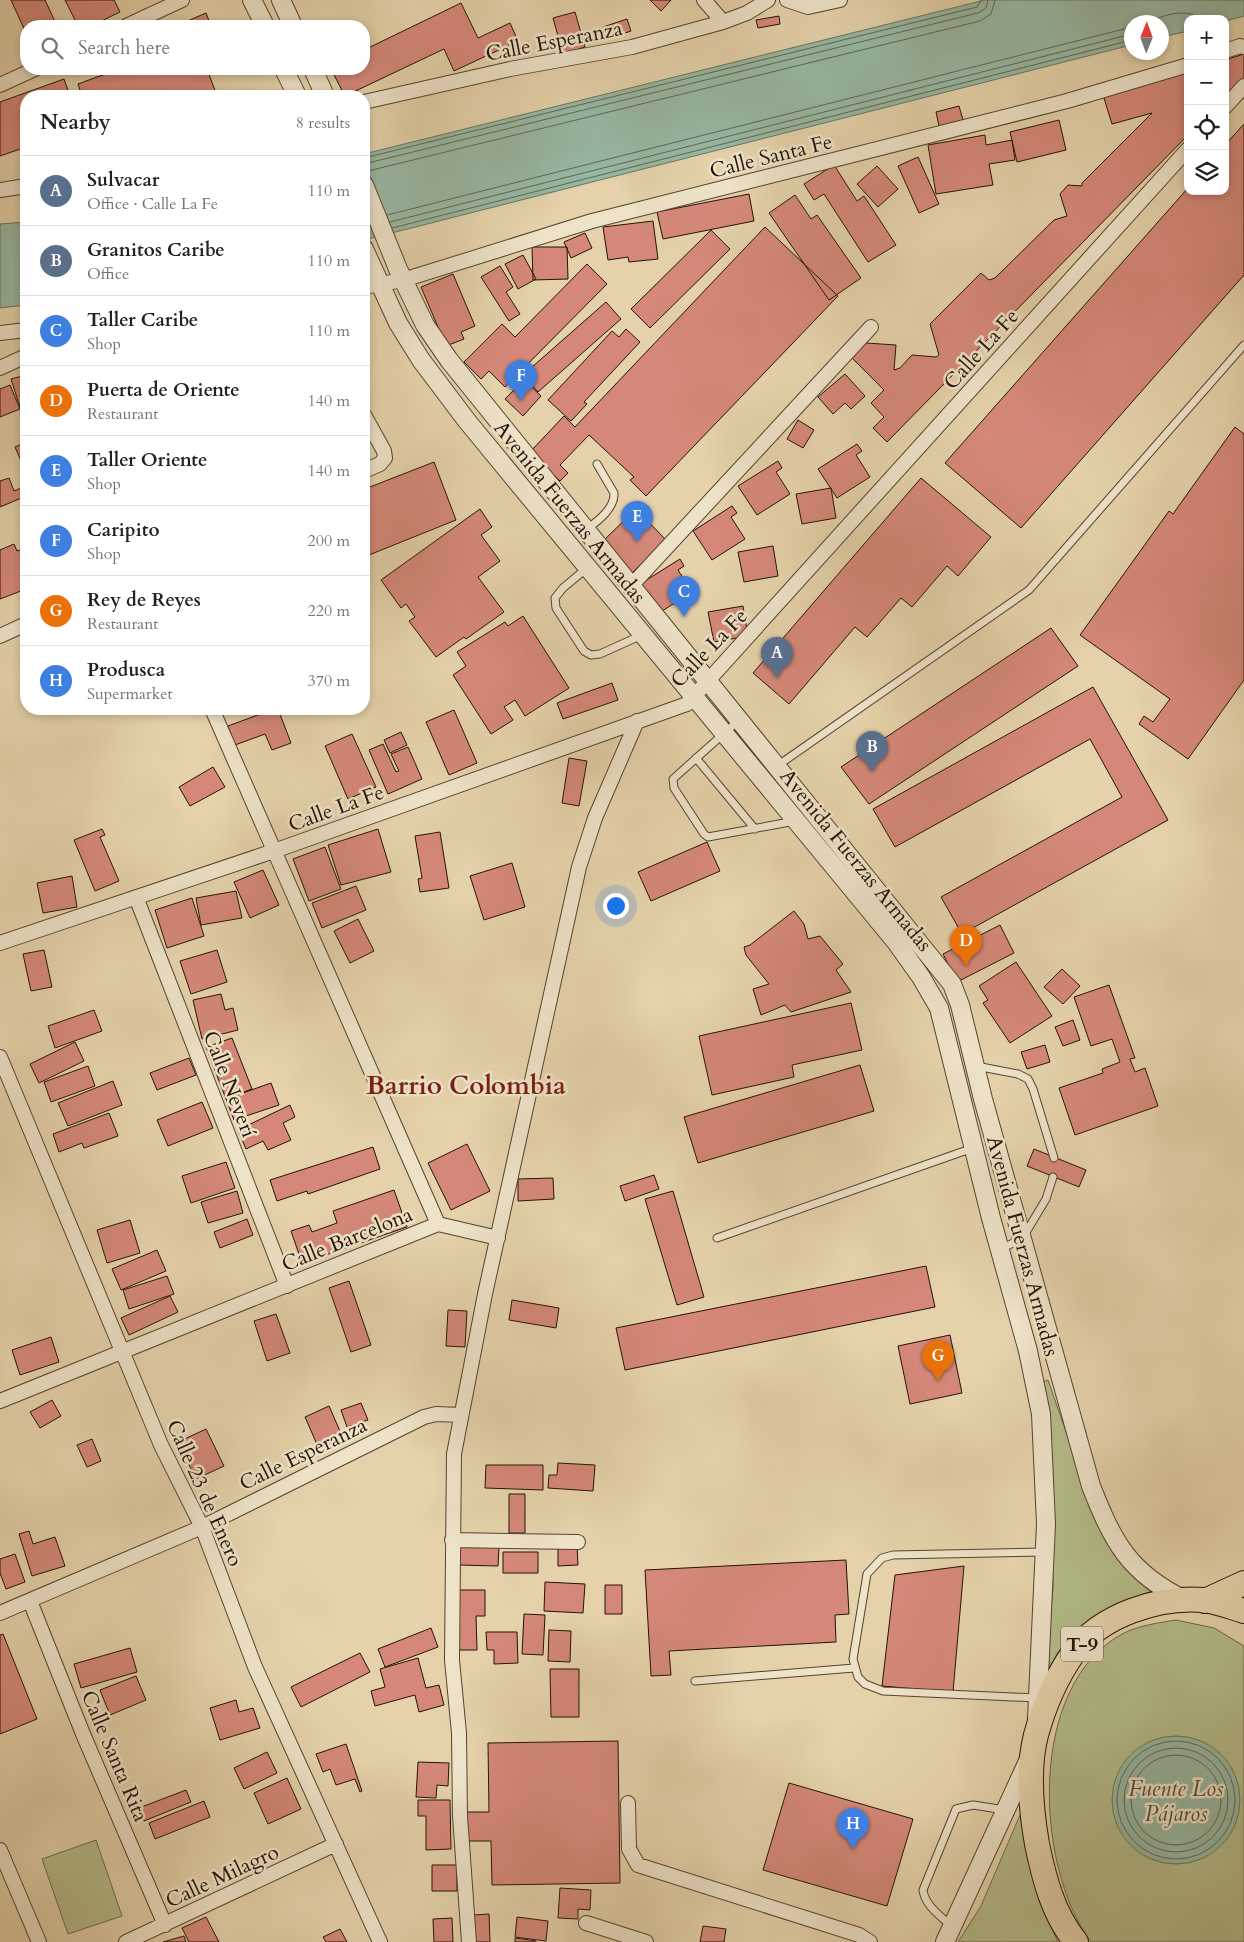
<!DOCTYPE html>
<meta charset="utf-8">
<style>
:root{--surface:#fff;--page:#f6f6f6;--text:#202124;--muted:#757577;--line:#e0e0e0;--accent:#0b8043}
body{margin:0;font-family:Cardo,serif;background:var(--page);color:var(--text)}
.controls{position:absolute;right:15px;top:15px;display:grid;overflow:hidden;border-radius:10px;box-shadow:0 2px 8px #0003}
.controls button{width:45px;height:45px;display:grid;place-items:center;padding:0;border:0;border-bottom:1px solid var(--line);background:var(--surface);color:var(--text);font:25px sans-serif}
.compass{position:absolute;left:1124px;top:15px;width:45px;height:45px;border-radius:50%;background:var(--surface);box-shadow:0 2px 8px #0003;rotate:1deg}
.you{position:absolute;left:615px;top:905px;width:18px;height:18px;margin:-12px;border:4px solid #fff;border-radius:50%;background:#1a73e8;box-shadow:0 0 0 8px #1a73e833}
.badge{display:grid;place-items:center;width:32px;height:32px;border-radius:50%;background:var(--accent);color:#fff;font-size:16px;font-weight:700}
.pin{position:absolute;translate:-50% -41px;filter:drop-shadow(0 1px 2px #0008)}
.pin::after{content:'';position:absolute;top:26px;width:18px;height:15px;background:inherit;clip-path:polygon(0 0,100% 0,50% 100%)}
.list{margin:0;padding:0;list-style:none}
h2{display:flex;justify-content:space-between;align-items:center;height:65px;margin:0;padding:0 20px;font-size:21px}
h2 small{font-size:16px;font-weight:400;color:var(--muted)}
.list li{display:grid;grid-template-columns:32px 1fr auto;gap:15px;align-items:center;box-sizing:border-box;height:70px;padding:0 20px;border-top:1px solid var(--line)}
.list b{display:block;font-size:19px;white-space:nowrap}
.list p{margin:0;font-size:16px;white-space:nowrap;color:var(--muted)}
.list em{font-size:16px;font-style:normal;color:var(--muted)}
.icon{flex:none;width:28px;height:28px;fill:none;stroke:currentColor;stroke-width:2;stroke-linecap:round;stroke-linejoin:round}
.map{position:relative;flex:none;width:1244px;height:1942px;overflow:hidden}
.search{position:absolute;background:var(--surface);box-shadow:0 2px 8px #0003;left:20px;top:20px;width:350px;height:55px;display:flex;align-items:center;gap:12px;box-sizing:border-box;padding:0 18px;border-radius:20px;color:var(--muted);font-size:19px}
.panel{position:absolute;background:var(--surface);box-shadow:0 2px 8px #0003;left:20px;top:90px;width:350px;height:625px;border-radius:20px}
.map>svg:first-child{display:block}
.green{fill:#b4bc89;stroke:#6c6847}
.water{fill:#97b8a3;stroke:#697664}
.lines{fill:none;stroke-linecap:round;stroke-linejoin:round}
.shore{stroke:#5e6654;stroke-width:1}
.building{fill:#d58879;stroke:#241305}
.service-casing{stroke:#54432e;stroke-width:9}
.minor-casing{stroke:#54432e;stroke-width:16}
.tertiary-casing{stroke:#54432e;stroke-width:20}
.trunk-casing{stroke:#241305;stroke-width:26}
.service{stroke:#eee2c8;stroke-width:7}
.minor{stroke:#eee2c8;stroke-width:14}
.tertiary{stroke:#eee2c8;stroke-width:18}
.trunk{stroke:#e5d2aa;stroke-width:24}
.labels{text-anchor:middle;stroke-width:5;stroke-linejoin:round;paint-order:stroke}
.shield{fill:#eee2c8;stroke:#615140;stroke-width:1}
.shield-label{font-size:20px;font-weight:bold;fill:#241305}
.street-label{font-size:21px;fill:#241305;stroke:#eee2c8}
.water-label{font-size:22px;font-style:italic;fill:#4c4d3c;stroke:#eee2c8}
.district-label{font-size:26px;font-weight:bold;fill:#7a1f14;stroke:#eee2c8}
</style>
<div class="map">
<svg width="1244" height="1942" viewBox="0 0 1244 1942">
<rect width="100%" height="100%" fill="#e5d2aa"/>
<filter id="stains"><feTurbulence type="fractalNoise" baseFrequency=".004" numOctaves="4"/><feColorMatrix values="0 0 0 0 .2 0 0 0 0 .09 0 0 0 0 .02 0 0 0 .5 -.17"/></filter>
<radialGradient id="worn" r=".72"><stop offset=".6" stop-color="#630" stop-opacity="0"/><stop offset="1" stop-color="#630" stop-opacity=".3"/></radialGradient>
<path class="green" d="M1048,1380L1094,1512L1106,1541L1134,1577L1155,1596C1118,1603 1088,1615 1063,1645C1056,1654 1051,1666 1045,1676L1053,1588L1052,1521L1042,1382Z
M1176,1620L1214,1628L1244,1646V1942H1091C1034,1865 1027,1683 1124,1633C1140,1625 1159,1623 1176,1620Z
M1020,1815L1039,1900L1058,1942H958L981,1906Z
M96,1840L122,1916L68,1934L42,1859Z"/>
<path class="water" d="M985,0H1244V16L1225,21V19H1188V31L1162,37V22H1132L1131,45L364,240V154Z
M26,222V305L0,308V224Z
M1112 1800a64 64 0 1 1 128 0a64 64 0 1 1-128 0Z"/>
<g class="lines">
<path class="shore" d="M1150,22C1164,14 1189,8 1201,19
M364,158L977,7L981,0
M364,164L978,13L986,8L988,0
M364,172L980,21L991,14L995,0
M387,215L1132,27
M390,222L1132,34
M392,228L1132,40
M1117 1800a59 59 0 1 1 118 0a59 59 0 1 1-118 0Z
M1124 1800a52 52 0 1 1 104 0a52 52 0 1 1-104 0Z
M1131 1800a45 45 0 1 1 90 0a45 45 0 1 1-90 0Z"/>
</g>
<path class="building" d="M11,0H45L57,26H26V33Z
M65,0H114L120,12L91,26H78Z
M650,0H671L661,11Z
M461,3L478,38L510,23L518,41L454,71L444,49L345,96L331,69H364V50Z
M575,12L585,47L563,54L553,18Z
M206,13L211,26H176Z
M779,16L780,24L758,28L756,20Z
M627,19L631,31L607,39L603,27Z
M1244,54V78L1225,97V60Z
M119,69H207L217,96H82L78,84Z
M1188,71V135L887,442L873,428L884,417L871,403L884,390L851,357L866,343L896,345L894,370L900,368L912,355L936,357L939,355L930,324L981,273L989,280L995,278L1054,220L1067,216L1060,194L1068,185L1082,186V183L1152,113L1112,124L1103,95Z
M64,79L70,96H26V147L0,156V102Z
M959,106L963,120L939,126L936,112Z
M1059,120L1066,150L1017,162L1010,132Z
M1244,124V275L1021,528L945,463L1188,188V191H1225V145Z
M985,135L986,145L1012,140L1015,160L989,164L993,185L936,194L928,145Z
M918,157L939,204L919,213L898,166Z
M834,165L857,201L864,196L896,245L868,262L824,194L814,200L804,184Z
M877,166L898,189L878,207L857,184Z
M749,194L754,221L663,239L657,212Z
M795,195L811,219L817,215L861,278L829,300L769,213Z
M653,221L658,259L629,262L628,257L608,260L603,227Z
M765,227L838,296L646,496L630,480L634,477L589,435L560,465L568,473L560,481L529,453L564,416L575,427Z
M711,230L730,249L650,328L631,309Z
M585,233L592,248L571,258L564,242Z
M532,247H567L568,279L533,280Z
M523,255L536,279L518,289L505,264Z
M587,264L607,284L505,387L489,371L481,379L464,362L502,324L515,337Z
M500,266L513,287L506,292L520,314L509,321L481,277Z
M453,274L475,326L461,332L464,339L446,346L421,287Z
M606,302L621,319L538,392L523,375Z
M626,329L640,342L584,402L587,404L571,421L548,400L612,331L619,337Z
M845,374L865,396L851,409L845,403L833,414L818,397Z
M26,375V426L11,379Z
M524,380L541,396L523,416L505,399Z
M10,385L20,409L0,417V389Z
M798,420L814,430L803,448L787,439Z
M1235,427L1244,434V680L1188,759L1139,724L1144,716L1153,722L1170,699L1080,635L1169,511L1173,514Z
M26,442V464L23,465L15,447Z
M857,444L862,451L856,455L870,477L837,498L818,469Z
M778,461L782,468L776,472L790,494L757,515L738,486Z
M434,462L456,520L364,557V485L368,484L370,487Z
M9,478L14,491L26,486V496L0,507V481Z
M921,478L991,537L958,576L947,566L912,607L901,598L867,637L855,627L789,704L753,673Z
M831,488L836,518L802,524L796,494Z
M732,506L737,513L731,517L745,539L712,560L693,531Z
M480,509L492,527L481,535L500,561L478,577L504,612L466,639L464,637L436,657L409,621L415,617L406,604L401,608L381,580Z
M636,509L666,540L632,573L601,543Z
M14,544L17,551L26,548V589L0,599V550Z
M773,546L778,576L744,582L738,552Z
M680,559L684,566L678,570L692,592L659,613L640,584Z
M743,606L748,636L714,642L708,612Z
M523,616L569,688L525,716L515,700L504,707L513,720L491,734L453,675L466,666L457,652L505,622L508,626Z
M1051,628L1078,666L869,804L841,767Z
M612,683L618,700L563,719L557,703Z
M1093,687L1168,820L962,934L941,897L1122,797L1090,739L895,847L873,809Z
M274,709H278L291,743L272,750L265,734L235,745L228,726Z
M454,710L477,763L449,775L426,722Z
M401,732L407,745L390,753L384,740Z
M352,734L376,787L348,799L325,746Z
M383,744L396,772L399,771L391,754L408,747L422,779L388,794L369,750Z
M569,758L587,761L579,806L562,803Z
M213,767L225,787L190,806L179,787Z
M102,829L105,835L100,837L119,881L95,891L74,840Z
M378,829L391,872L341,885L328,845Z
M440,832L449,888L420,892L418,879L422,878L415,836Z
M707,842L720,871L651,901L638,872Z
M325,847L341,889L309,901L293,859Z
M512,863L525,907L484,920L470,876Z
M263,870L279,905L250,918L234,882Z
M72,876L77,907L43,913L37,883Z
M356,886L366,910L322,928L312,903Z
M236,891L242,918L201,925L196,898Z
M192,898L204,936L167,948L155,910Z
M794,911L804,924L808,939L820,936L843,964L836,970L851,992L791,1012L785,1005L761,1015L753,989L769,984L746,955L744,947L750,945Z
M358,919L374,951L350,963L334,931Z
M1000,925L1014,953L957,982L943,954Z
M44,950L52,987L31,991L23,954Z
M217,950L227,982L191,994L180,961Z
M1016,962L1052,1016L1010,1043L983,1003L988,1000L979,986Z
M1062,969L1080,986L1063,1004L1044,987Z
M1109,985L1135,1058L1130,1059L1135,1072L1145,1068L1158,1106L1075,1135L1059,1088L1103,1073L1102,1069L1120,1062L1112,1039L1091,1046L1074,997Z
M221,994L225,1010L233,1008L238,1030L202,1039L193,1000Z
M851,1003L862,1050L792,1065L794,1077L712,1095L699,1036Z
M94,1010L102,1031L55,1048L48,1026Z
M1073,1020L1080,1040L1063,1046L1055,1027Z
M232,1038L252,1089L226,1099L206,1047Z
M75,1042L84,1061L39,1083L30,1064Z
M1045,1045L1050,1062L1027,1069L1021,1052Z
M189,1058L196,1075L157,1090L150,1073Z
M860,1065L874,1111L698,1163L684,1117Z
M88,1066L95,1086L51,1102L44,1082Z
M113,1081L122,1105L68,1126L58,1103Z
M271,1083L279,1105L234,1120L226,1099Z
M202,1102L213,1128L168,1146L157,1120Z
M290,1105L295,1117L283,1123L291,1140L268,1150L263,1141L246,1149L238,1130Z
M109,1113L118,1136L84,1148L82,1143L59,1152L53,1134Z
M467,1144L490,1191L451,1210L428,1163Z
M373,1147L380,1169L308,1194L307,1191L277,1201L270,1180Z
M1034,1149L1086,1170L1079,1187L1027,1166Z
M226,1162L235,1188L191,1203L182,1176Z
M654,1175L659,1189L625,1201L620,1186Z
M553,1178L554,1199L518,1201V1179Z
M394,1190L407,1227L302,1263L291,1231L309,1225L312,1232L337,1223L333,1211Z
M237,1191L243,1213L208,1223L201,1202Z
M673,1191L704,1297L677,1305L645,1199Z
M247,1219L253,1235L220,1248L214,1232Z
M130,1220L140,1253L107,1263L97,1230Z
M157,1250L166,1271L121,1290L112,1269Z
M926,1266L935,1307L625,1370L616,1328Z
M167,1276L174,1294L129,1309L123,1290Z
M349,1281L371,1345L351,1352L329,1288Z
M170,1296L178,1312L129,1335L121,1318Z
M512,1300L559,1308L556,1328L509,1320Z
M448,1310L467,1311L465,1347L446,1346Z
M276,1314L290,1353L267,1361L254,1321Z
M950,1335L962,1393L910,1404L898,1346Z
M51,1337L59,1362L20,1375L12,1350Z
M52,1400L61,1416L40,1428L30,1412Z
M361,1403L368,1420L347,1427L341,1410Z
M329,1406L343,1438L319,1449L305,1417Z
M206,1429L224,1466L196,1479L178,1442Z
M92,1439L101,1461L87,1467L77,1445Z
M558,1463L595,1465L593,1491L548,1488L549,1475H557Z
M486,1465H543V1490L485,1488Z
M509,1494H525V1533H509Z
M29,1531L33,1544L55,1537L65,1566L32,1576L19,1534Z
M458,1546L499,1547L498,1566L458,1565Z
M577,1546L578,1565L558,1566V1547Z
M503,1552H538V1573H503Z
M15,1554L25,1582L6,1589L0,1573V1559Z
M846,1560L849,1614L835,1615L836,1642L669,1651L671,1675L651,1676L645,1570Z
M964,1566L953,1692L882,1686L895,1575Z
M545,1582L585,1584L583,1613L544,1611Z
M605,1585H622V1614H605Z
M457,1590H485V1616H476L477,1650H457Z
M524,1614L545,1615L543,1655L522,1654Z
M431,1628L438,1647L385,1667L378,1649Z
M549,1630L571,1631L570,1662L548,1661Z
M486,1632H517L518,1663L494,1664V1650H487Z
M3,1634L37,1719L0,1734V1635Z
M130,1648L137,1672L81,1688L74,1664Z
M360,1653L370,1672L301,1707L291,1687Z
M418,1658L426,1688L439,1685L444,1705L419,1712L415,1695L375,1706L371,1691L385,1687L380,1669Z
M550,1669H579V1717H551Z
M136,1676L146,1700L110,1715L100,1690Z
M236,1700L239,1712L253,1708L260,1728L220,1740L210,1708Z
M618,1741L620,1883L492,1885L491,1841H467V1812H489L488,1743Z
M346,1744L362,1791L360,1792L355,1779L336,1785L330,1769L323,1772L316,1754Z
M267,1752L277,1773L244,1789L234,1768Z
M418,1762L449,1763L448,1786L437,1785L436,1798L416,1797Z
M287,1778L301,1809L268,1824L254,1793Z
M789,1783L913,1819L887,1906L763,1870Z
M186,1790L191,1802L144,1821L139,1808Z
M418,1800H450L451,1849L426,1850V1816H418Z
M204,1801L210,1817L155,1839L149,1823Z
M432,1865H457V1891H432Z
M560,1888L591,1890L590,1910L578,1909V1919L558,1918Z
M489,1914L490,1942H475L474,1915Z
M206,1917L219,1942H189L182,1928Z
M517,1917L548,1921L546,1941L515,1937Z
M452,1918L453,1942H434L433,1919Z
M703,1926L726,1929L724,1942H700Z
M340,1929L347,1942H326L323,1937Z
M184,1936L186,1942H163Z
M515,1938L536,1941V1942H515Z"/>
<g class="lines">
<g class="service-casing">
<path id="service" d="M587,529C598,521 615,508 614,493L597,464
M587,568L563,588L555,598L556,608L584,651L591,655L600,654L642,635
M739,720L673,779L674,788L704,834L708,837L795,821
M696,758L755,829
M777,766L1029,590L1244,345
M976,1066L1018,1074L1028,1079L1033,1089L1054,1158
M717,1238L973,1148
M1000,1249L1022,1239L1046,1199L1053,1177
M695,1681L854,1668
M1037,1698L883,1691L865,1684L858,1677L853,1659L867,1574L882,1558L893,1555L1044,1552
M952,1927C941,1916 925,1906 923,1890L956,1809L973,1805L1005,1810"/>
</g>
<g class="minor-casing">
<path id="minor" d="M787,0L808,7L840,0
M723,22L747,13L768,0
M126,26L182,0
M1225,51L1240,46L1244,47
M0,85L35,69
M364,102L510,69L632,47L723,22L704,0
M1225,107L1244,86
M0,190L26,186
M364,287L403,280L592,221L1067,101L1188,65
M0,333L26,330
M0,368L26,356
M364,415L384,451L385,458L380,464L364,471
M631,586L871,327
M0,636L26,624
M136,897L287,1286
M0,943L274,851L687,704L1188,149
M0,1057L161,1445L202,1527L255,1667L380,1942
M438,1224L498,1238
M0,1401L438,1224L212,709
M452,1540L578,1542
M30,1601L83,1734L165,1925
M0,1613L202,1527L424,1417L436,1414L461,1415
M628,1803L629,1849L638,1865L859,1935L870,1942
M0,1850L39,1942
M586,1923L646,1942
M126,1942L336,1844
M469,1942L460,1816L459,1733L452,1660L454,1454L485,1294L579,867L595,818L637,721"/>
</g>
<g class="tertiary-casing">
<path id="tertiary" d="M252,0L265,26
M281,0L293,26
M284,69L297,96
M313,69L325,96
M364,185L398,269L425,325L449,360L952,984L960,1005L983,1099L1091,1486C1113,1542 1129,1573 1185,1600
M364,249L398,323L421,360L467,421L896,942L921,977L939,1008L991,1218L1028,1351L1041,1414L1046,1524L1037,1719
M945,1942L1029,1759"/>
</g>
<g class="trunk-casing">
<path id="trunk" d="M1205,1601L1244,1583
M1076,1942C1053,1914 1044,1878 1037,1844C1031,1809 1027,1770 1036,1735C1044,1706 1057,1676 1074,1652C1101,1615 1159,1596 1204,1600C1217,1602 1231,1607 1244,1611"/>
</g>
<use href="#service" class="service"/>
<use href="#minor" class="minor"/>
<use href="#tertiary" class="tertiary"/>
<use href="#trunk" class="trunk"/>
</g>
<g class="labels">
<rect class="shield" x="1061" y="1626.5" width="42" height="35" rx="4"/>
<g class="shield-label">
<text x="1082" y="1651">T-9</text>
</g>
<g class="street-label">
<text transform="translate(554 41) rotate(-11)" y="7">Calle Esperanza</text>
<text transform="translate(771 156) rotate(-14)" y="7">Calle Santa Fe</text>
<text transform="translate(981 349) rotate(-48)" y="7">Calle La Fe</text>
<text transform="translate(570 512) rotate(51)" y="7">Avenida Fuerzas Armadas</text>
<text transform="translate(709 648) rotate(-46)" y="7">Calle La Fe</text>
<text transform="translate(336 808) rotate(-20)" y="7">Calle La Fe</text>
<text transform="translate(856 860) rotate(51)" y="7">Avenida Fuerzas Armadas</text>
<text transform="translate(230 1084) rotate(69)" y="7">Calle Neverí</text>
<text transform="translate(347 1239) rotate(-22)" y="7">Calle Barcelona</text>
<text transform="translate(1023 1246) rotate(75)" y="7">Avenida Fuerzas Armadas</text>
<text transform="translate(303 1454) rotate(-26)" y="7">Calle Esperanza</text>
<text transform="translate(205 1493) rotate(66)" y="7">Calle 23 de Enero</text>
<text transform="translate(115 1756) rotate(67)" y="7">Calle Santa Rita</text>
<text transform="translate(222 1876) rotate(-25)" y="7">Calle Milagro</text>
</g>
<g class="water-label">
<text x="1176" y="1796">Fuente Los<tspan x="1176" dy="25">Pájaros</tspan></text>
</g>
<g class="district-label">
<text x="466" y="1094">Barrio Colombia</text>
</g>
</g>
<rect width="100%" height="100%" filter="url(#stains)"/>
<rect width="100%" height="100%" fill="url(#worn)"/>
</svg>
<div class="controls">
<button>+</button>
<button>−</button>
<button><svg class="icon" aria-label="locate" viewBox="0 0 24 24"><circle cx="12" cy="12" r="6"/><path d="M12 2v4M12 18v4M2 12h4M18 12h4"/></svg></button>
<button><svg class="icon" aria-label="layers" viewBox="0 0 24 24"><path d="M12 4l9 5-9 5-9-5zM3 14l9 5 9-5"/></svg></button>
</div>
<svg class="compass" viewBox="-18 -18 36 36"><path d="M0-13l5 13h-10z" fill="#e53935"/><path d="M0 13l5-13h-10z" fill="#757577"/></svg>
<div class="you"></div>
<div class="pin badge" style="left:777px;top:678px;background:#5c6f8a">A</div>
<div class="pin badge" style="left:872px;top:772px;background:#5c6f8a">B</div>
<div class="pin badge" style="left:684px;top:617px;background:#3f7fe0">C</div>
<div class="pin badge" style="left:966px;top:966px;background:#e8710a">D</div>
<div class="pin badge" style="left:637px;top:542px;background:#3f7fe0">E</div>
<div class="pin badge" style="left:521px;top:401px;background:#3f7fe0">F</div>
<div class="pin badge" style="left:938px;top:1381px;background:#e8710a">G</div>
<div class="pin badge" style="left:853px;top:1849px;background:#3f7fe0">H</div>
<div class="search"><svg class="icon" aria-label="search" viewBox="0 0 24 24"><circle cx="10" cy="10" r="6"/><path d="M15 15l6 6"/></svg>Search here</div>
<section class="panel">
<h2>Nearby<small>8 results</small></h2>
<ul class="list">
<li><span class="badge" style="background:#5c6f8a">A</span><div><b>Sulvacar</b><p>Office · Calle La Fe</p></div><em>110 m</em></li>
<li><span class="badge" style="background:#5c6f8a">B</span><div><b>Granitos Caribe</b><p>Office</p></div><em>110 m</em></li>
<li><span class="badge" style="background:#3f7fe0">C</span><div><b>Taller Caribe</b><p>Shop</p></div><em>110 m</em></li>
<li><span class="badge" style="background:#e8710a">D</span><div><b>Puerta de Oriente</b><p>Restaurant</p></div><em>140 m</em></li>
<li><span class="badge" style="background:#3f7fe0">E</span><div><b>Taller Oriente</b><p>Shop</p></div><em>140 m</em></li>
<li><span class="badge" style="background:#3f7fe0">F</span><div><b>Caripito</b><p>Shop</p></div><em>200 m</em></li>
<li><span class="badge" style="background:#e8710a">G</span><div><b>Rey de Reyes</b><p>Restaurant</p></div><em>220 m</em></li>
<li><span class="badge" style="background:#3f7fe0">H</span><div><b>Produsca</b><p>Supermarket</p></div><em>370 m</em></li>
</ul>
</section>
</div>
